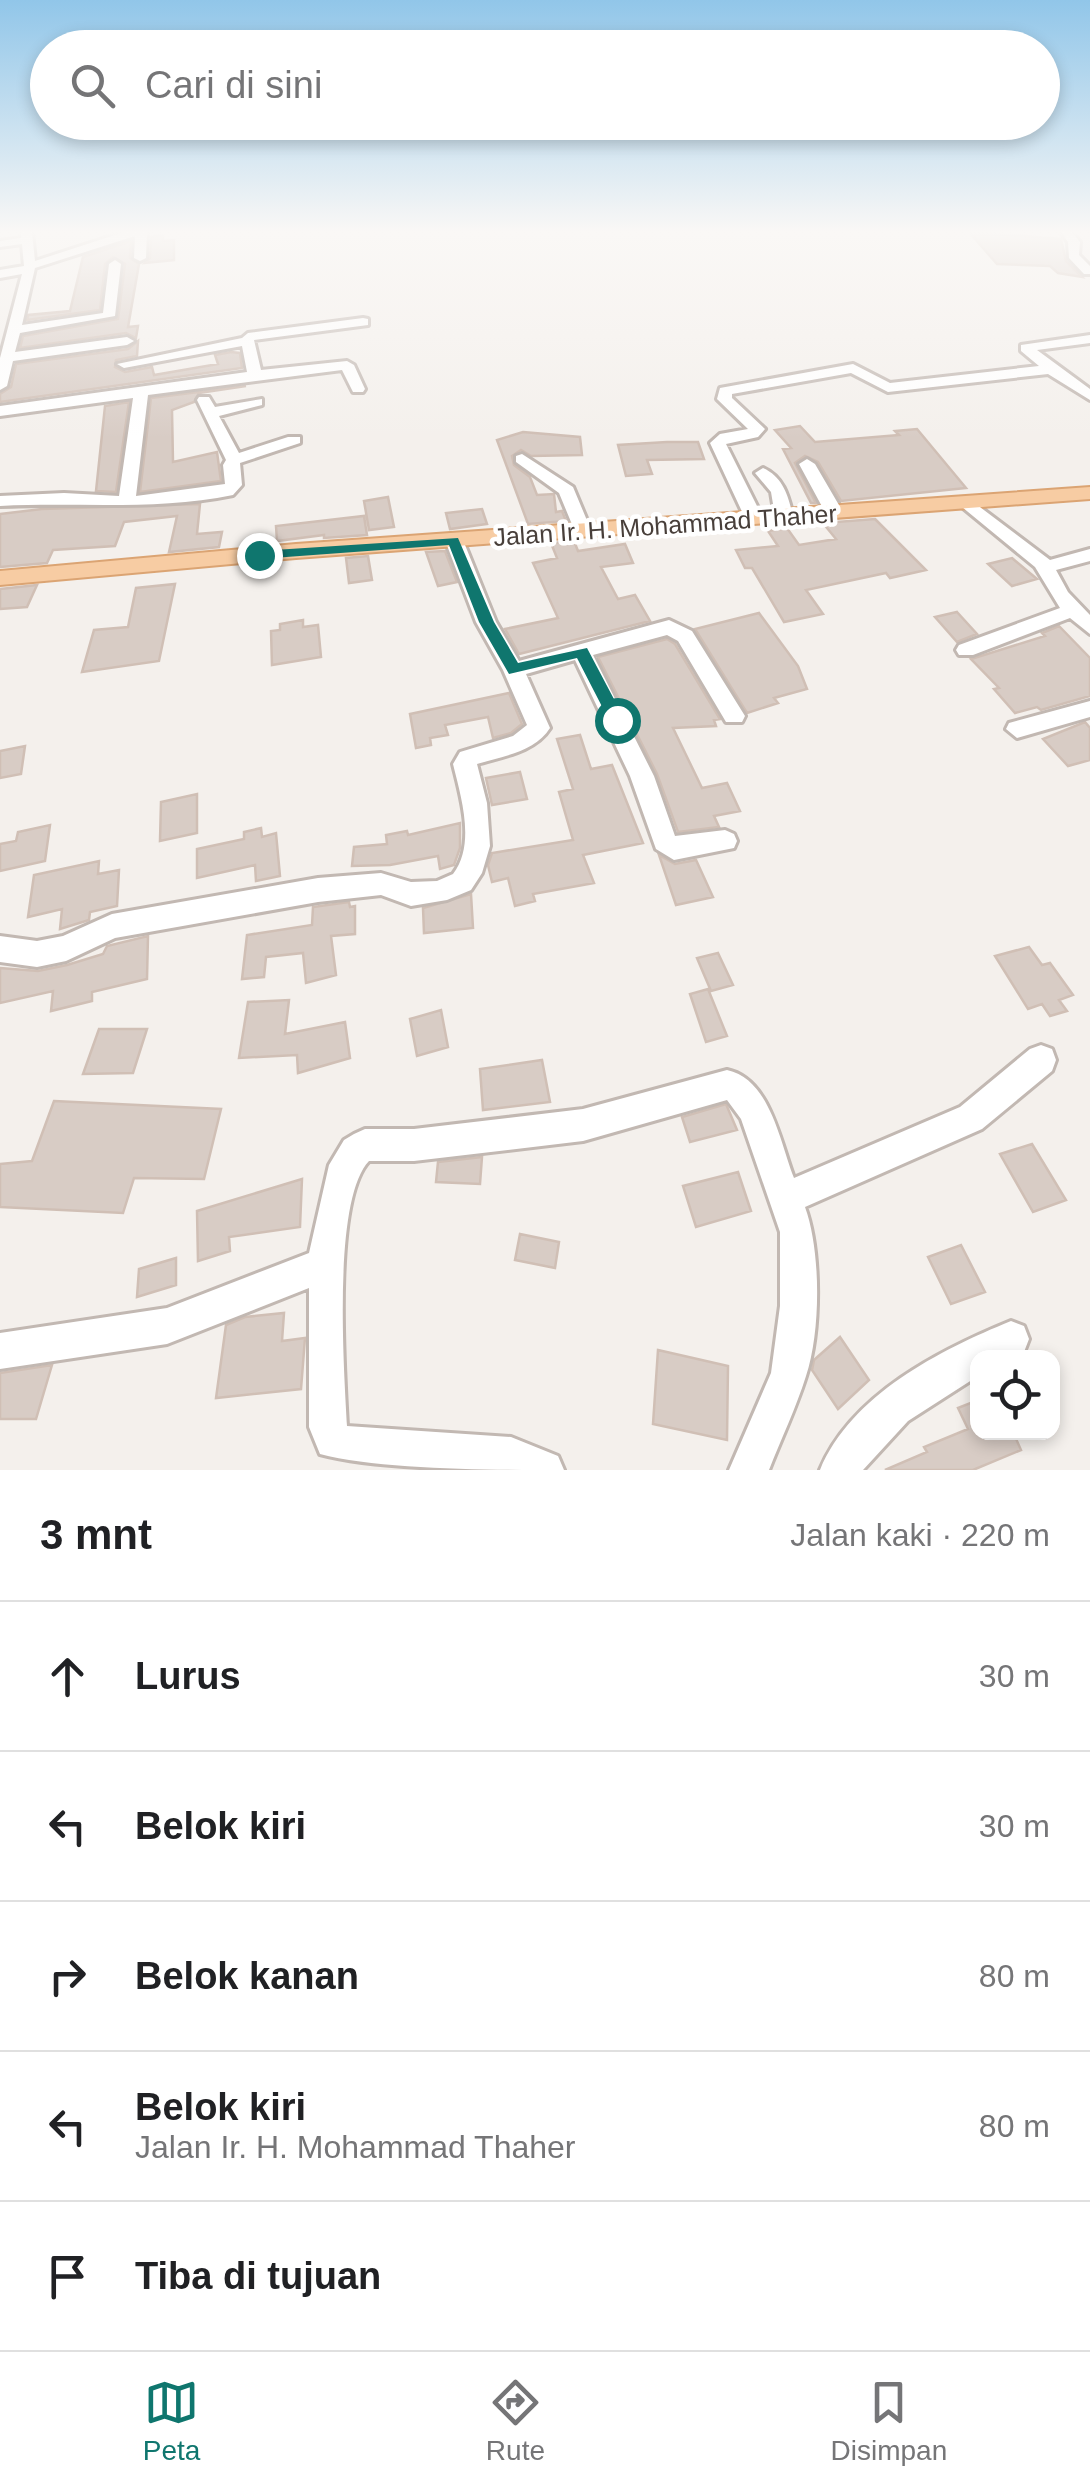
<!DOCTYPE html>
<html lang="id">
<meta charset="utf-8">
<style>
:root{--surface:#fff;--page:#f2f2f2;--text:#202124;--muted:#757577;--line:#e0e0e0;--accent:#0f766e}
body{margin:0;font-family:Helvetica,sans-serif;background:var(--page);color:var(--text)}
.controls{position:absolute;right:30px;bottom:30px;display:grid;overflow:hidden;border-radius:20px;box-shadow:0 5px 15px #0003}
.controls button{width:90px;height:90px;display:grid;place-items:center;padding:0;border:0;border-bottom:2px solid var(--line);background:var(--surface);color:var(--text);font:50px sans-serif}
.stop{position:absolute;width:30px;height:30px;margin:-22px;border:8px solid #0f766e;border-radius:50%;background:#fff}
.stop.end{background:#0f766e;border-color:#fff;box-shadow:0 2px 10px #0008}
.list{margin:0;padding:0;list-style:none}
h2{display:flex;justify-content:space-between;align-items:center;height:130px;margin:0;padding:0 40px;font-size:42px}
h2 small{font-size:32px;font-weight:400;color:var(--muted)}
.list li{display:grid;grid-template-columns:65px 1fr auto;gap:30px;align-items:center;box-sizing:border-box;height:150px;padding:0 40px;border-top:2px solid var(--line)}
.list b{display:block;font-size:38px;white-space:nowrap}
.list p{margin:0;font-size:32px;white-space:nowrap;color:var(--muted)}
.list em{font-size:32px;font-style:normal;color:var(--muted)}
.icon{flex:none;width:55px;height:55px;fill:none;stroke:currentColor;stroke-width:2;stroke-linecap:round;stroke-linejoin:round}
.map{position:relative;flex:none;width:1090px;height:1470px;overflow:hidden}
.search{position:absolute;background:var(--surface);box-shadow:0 5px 15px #0003;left:30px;right:30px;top:30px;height:110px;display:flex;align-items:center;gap:25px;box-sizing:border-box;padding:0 35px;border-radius:55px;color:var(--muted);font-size:38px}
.sheet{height:880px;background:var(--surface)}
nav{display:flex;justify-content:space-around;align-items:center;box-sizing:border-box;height:140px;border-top:2px solid var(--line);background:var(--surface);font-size:28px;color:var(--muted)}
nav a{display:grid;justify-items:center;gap:5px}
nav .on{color:var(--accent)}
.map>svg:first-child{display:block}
.building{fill:#d8ccc5;stroke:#d0bfb5;stroke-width:2.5}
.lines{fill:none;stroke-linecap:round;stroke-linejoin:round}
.minor-casing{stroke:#c2b8b2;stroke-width:6}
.major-casing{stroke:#dba473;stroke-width:4}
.minor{fill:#fff;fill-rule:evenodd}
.major{fill:#f7cca3;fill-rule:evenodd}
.route{fill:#0f766e}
.labels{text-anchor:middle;stroke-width:9;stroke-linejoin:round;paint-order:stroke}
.far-street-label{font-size:25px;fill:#483f3a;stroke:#fff}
</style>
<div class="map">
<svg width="1090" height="1470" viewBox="0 0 1090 1470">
<rect width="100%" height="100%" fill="#f4f0ec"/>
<path class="building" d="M969,232L1061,239L1066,261L1082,277L1058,273L1050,266L997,264Z
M163,235V241L174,240V260L145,263L150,258L151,237Z
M131,241L130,258L139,264L128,327L138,326L136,338L126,333L20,348L23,336L118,319L125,264L113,257L105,264L100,310L27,320L28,315L70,311L83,257Z
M138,341L137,356L116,360L115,367L125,372L152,367L154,375L218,364L215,355L231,352L240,353L242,368L0,402V394L11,387L16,364L128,349Z
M246,386L199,393L194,402L172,410L173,462L217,452L221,481L140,492L151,398Z
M129,402L116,492L96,491L105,406Z
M800,426L815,442L899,435L895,431L917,429L966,488L841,501L818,462L805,456L795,463L816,503H811L783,449L791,448L775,430Z
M523,432L580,437L582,455L531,456L521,450L512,456L514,465L530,477L537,495L554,494L556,512L562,511L566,521L528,524L497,440Z
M667,442H698L704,459L647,460L652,474L626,476L618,445Z
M388,497L394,527L369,530L364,501Z
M200,504L197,534L222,532L219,547L169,552L177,516L124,522L115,546L53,550L47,563L0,567V514L42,509Z
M482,509L487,524L450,529L446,513Z
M364,516L367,535L324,538V535L277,541L276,526Z
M875,519L926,570L890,578L886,573L806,590L823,614L784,622L752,568H745L736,550L778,546L768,531L787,528L799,545L836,539L823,523Z
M574,541L578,551L625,544L633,563L601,567L618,599L635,595L650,621L519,654L505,629L558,618L533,563L557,558L551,543Z
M445,551L457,582L438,586L426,552Z
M368,556L372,580L349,583L346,558Z
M1012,558L1037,579L1012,586L988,564Z
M175,584L159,661L82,672L94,630L128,627L136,588Z
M37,585L27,607L0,609V589Z
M957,612L977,634L957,642L935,617Z
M759,613L798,666L807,689L774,698L778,703L747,713L695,629Z
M303,620V627L318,625L321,657L272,665L271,631L280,630V624Z
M1059,626L1090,658V696L1041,710L1037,707L1015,713L994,689L999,688L971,659L1045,636L1042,633Z
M667,639L675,644L720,719L714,720L716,726L673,728L702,788L727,783L740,811L714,816L719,827L678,832L657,774L598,657Z
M509,693L522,724L511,733L493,738L488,717L445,725L448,735L430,738L431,745L416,748L410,714Z
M1085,722L1090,728V760L1068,766L1043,739Z
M580,735L591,769L612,765L643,843L583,855L594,883L533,894L535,901L515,906L508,878L492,882L488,865L492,853L573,840L559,792L573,789L557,739Z
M25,746L21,774L0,778V751Z
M520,772L527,799L492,805L486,778Z
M197,794V833L160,841L161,802Z
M460,823V848L454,865L440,869L438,856L390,865L352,866L354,847L387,844L386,835L407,831L408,835Z
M50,825L45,861L0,871V844L16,841L18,832Z
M261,828L262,837L276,833L280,876L256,881L255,865L197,878V849L244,839V832Z
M659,855L675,864L696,860L713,897L676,905Z
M99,861L98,874L119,870L117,906L90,912L89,920L60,929L62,909L28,917L34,875Z
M471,894L473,928L424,933L423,908Z
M349,902L350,907L355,906V934L331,936L336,975L306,983L303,953L266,957L264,977L242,979L247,935L312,925L313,907Z
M148,936L147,979L92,992V1001L51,1011L53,991L0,1003V968L38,971L67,965L103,954L107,946Z
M1029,947L1042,965L1050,963L1073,995L1059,1000L1067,1011L1050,1016L1042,1004L1028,1009L995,956Z
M718,953L733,985L711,991L697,958Z
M708,989L727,1036L706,1042L690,994Z
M289,1000L285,1034L345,1022L350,1058L298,1073L297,1055L239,1058L248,1002Z
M441,1010L448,1047L417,1056L410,1019Z
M99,1029H147L133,1073L83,1074Z
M542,1060L550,1102L483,1110L480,1069Z
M54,1101L221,1109L204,1179L134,1178L123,1213L0,1207V1164L32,1161Z
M726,1104L737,1130L690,1142L682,1117Z
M1032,1144L1066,1200L1033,1212L1000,1154Z
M482,1157L480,1184L436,1182L438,1162Z
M738,1172L751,1211L696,1227L683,1186Z
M302,1179L300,1227L229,1237L230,1251L198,1261L197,1211Z
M520,1234L559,1242L555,1268L515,1260Z
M961,1245L985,1292L951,1304L928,1257Z
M176,1258V1285L137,1297L139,1269Z
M284,1313L282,1341L305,1338L301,1389L216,1398L226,1325L245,1317Z
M840,1337L869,1380L838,1409L812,1370L814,1360Z
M658,1350L728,1366L727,1440L653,1424Z
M52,1365L36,1419H0V1373Z
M978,1400V1432H1013L1021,1450L973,1470H885L927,1452L924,1447L968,1429L958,1408Z"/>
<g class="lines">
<g class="minor-casing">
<path id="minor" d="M21,232H32L35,261L124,232H147L146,258L140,261L134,258L135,236L35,268L22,325L103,313L109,264L115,260L121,264L115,316L20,333L15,352L127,337L134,341L127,345L13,361L7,386L0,390V358L22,274L0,278V270L24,266L22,244L0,247V241L21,238Z
M1061,232H1072L1080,242L1079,255L1090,266V274H1084L1069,258L1068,242Z
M363,318L368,319V325L254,340L261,370L347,361L354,365L365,389L363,392H353L342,370L148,395L136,496L225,484L223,465L226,460L197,400L199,397H209L215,407L262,399V405L219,416L239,453L288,437H300V443L240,463L242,485L233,495C156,511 78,502 0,506V496L64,493L119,496L133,398L0,416V406L247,372L242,346L124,368L117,364L242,338L248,333Z
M1090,335V343L1037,350L1090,389V400L1048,374L888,392L851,373L732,394V398L765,429L758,437L726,444L763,518L760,522H748L745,518L710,443L720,434L748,429L717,399L720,388L853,364L890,383L1039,366L1021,351V345Z
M522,454L573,487L591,530L588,534H576L559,493L516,462V456Z
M807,459L815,464L843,512L840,516L834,517L825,512L799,464Z
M763,468C783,477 788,495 793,516L790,520L784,521L775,516L771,492L755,473Z
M968,498L1050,560L1090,549V561L1056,570L1068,592L1090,615V634L1070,618L973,655H959L956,650L959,645L1060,608L1035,567L962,507V499Z
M454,534L463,540L496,622L519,661L669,620L692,631L745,716L742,722H726L678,641L667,635L593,655L654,776L675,836L725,830L734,834L737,841L734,848L674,860L656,849L630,776L575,660L526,674L550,728C535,752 503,756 477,764L487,803L490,846L482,873L471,890L447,900L411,906L381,895L318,902L115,938L66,961L37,967L0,962V936L37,941L63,936L112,914L318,878L381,873L411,882L437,881L453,874C476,844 461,797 453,764L460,752L513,736L527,725L503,670L476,622L445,540Z
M1090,701V717L1017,738L1006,729L1009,723Z
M1041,1045L1052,1049L1056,1060L1052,1071L982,1129L805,1207C821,1251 821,1331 806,1376C796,1408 781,1439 769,1470H729L771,1373L780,1306V1232L741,1119L727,1100L583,1141L414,1161H369C332,1200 344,1370 347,1426L511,1437L558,1456L564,1470C496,1470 380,1470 320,1454L309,1427V1288L167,1344L0,1369V1333L167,1308L309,1253L329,1165L344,1140L354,1134L365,1129H414L583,1109L727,1070C770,1079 780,1142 794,1178L960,1107L1030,1049Z
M1011,1321L1024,1326L1029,1339L1024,1352L1013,1358H978V1376L908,1421L863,1470H820C851,1395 940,1350 1011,1321Z"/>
</g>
<g class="major-casing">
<path id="major" d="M1090,487V499L296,558L0,585V571L296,544Z"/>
</g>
<use href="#minor" class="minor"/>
<use href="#major" class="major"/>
</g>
<linearGradient id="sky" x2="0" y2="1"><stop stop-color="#91c6e9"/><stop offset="0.53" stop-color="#faf8f6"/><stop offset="1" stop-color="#faf8f6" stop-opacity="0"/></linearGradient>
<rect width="1090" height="438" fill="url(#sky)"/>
<path class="route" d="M458,538L494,622L518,663L587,648L625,720L622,724H611L577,658L509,674L479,622L449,545L259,559L252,555L259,551Z"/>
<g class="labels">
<g class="far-street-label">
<text transform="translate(665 525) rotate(-4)" y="9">Jalan Ir. H. Mohammad Thaher</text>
</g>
</g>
</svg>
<div class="controls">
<button><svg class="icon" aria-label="locate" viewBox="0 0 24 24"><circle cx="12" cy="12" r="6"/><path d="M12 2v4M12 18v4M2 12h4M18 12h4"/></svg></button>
</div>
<div class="stop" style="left:617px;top:720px"></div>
<div class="stop end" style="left:259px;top:555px"></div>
<div class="search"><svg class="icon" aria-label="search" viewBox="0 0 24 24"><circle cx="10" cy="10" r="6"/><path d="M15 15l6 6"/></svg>Cari di sini</div>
</div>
<section class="sheet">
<h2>3 mnt<small>Jalan kaki · 220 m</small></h2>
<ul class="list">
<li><svg class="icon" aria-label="ahead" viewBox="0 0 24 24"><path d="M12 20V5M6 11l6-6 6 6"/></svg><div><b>Lurus</b></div><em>30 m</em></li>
<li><svg class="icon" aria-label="left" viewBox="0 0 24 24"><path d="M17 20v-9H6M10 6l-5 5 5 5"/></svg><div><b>Belok kiri</b></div><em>30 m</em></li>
<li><svg class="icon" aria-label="right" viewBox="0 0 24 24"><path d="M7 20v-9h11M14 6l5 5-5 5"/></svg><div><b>Belok kanan</b></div><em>80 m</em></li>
<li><svg class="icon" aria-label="left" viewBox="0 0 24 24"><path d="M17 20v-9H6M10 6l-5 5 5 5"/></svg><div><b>Belok kiri</b><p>Jalan Ir. H. Mohammad Thaher</p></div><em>80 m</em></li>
<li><svg class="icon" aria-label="arrive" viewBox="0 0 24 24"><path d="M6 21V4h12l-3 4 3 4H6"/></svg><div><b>Tiba di tujuan</b></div></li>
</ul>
</section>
<nav>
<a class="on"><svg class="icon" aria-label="map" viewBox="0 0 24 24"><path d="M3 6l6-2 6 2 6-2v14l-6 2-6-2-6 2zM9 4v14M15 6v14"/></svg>Peta</a>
<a><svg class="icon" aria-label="directions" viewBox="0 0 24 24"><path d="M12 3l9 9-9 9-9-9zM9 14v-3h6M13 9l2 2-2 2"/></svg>Rute</a>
<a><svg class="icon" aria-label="saved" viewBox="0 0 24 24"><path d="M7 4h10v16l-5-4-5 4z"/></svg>Disimpan</a>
</nav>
